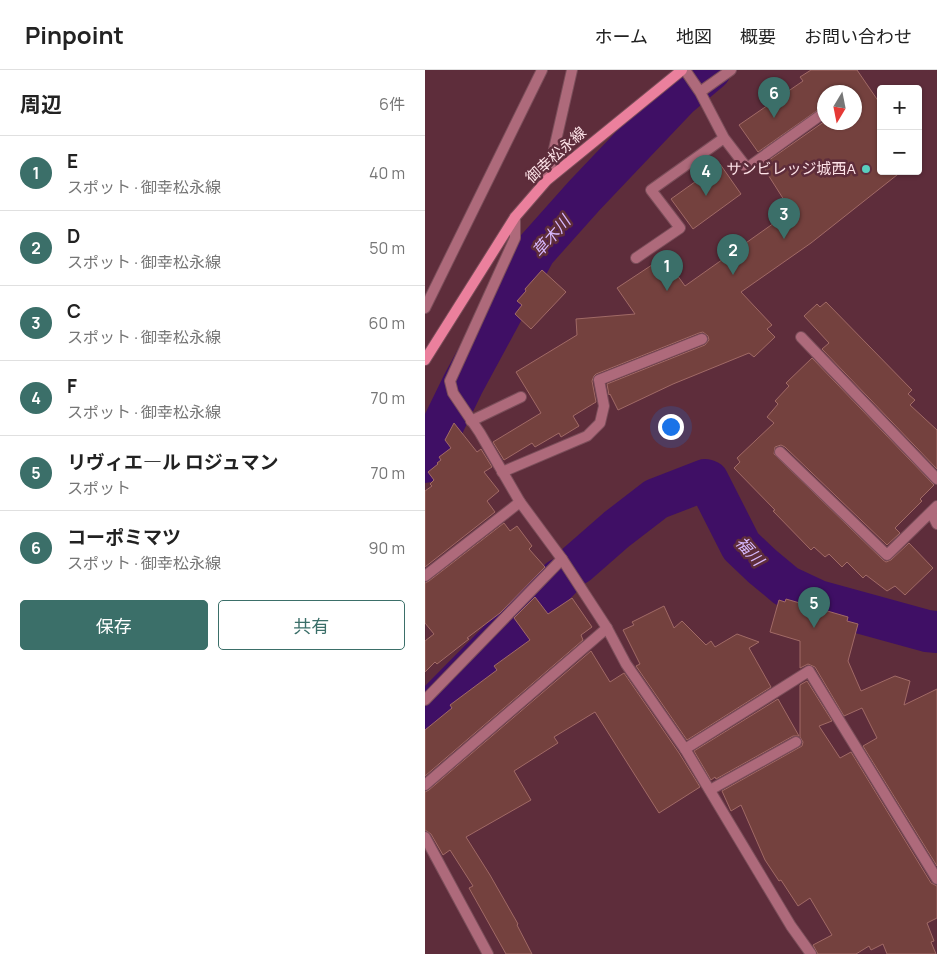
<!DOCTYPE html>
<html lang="ja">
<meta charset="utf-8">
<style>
:root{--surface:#fff;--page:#f2f2f2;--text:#222;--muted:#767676;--line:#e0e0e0;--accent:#3b6f69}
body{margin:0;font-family:Manrope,"Noto Sans JP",sans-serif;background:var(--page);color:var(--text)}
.controls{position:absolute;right:15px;top:15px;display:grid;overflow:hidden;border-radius:5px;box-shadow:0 1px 4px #0004}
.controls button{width:45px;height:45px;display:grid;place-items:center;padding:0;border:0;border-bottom:1px solid var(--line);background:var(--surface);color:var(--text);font:25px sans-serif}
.compass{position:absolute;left:392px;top:15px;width:45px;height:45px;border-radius:50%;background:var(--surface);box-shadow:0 1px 4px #0004;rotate:190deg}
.you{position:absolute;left:245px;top:356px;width:18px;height:18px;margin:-12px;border:4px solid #fff;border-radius:50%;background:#1a73e8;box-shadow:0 0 0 8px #1a73e833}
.badge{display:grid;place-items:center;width:32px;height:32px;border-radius:50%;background:var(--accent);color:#fff;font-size:16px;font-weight:700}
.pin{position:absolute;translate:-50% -41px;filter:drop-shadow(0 1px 2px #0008)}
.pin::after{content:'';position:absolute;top:26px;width:18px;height:15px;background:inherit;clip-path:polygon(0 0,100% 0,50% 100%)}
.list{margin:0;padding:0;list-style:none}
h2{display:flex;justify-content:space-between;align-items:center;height:65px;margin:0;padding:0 20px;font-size:21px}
h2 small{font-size:16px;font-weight:400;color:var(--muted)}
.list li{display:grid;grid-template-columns:32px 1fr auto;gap:15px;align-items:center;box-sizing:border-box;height:75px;padding:0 20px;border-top:1px solid var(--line)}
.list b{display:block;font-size:19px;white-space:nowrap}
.list p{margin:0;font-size:16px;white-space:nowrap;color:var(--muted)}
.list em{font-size:16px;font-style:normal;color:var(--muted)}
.actions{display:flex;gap:10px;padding:15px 20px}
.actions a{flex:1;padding:11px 0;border:1px solid var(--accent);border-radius:5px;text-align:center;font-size:18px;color:var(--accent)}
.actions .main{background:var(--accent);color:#fff}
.map{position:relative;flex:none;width:512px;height:884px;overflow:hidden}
header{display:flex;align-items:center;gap:30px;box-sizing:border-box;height:70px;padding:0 25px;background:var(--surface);border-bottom:1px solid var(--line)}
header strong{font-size:24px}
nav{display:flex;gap:28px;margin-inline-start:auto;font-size:18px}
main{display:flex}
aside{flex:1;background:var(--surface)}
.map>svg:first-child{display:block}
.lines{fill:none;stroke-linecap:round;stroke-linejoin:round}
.river{stroke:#3f0f65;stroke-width:42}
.building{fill:#74413e;stroke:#a16a66}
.service-casing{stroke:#7b4e5a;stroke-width:12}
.minor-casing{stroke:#7b4e5a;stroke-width:12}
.tertiary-casing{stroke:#7b4e5a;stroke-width:12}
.secondary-casing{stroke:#7b4e5a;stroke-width:12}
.service{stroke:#ae6a7b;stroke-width:10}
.minor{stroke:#ae6a7b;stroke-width:10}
.tertiary{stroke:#ae6a7b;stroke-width:10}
.secondary{stroke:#eb809d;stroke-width:10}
.poi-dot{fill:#59cebf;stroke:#5e2d3b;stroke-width:2}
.labels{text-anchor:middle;stroke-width:5;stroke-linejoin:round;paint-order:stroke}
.street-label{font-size:15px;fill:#fee4e9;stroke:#5e2d3b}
.poi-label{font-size:15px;fill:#fee4e9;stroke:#5e2d3b;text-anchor:end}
.water-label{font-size:16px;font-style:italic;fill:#d7b9ff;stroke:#5e2d3b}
</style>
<header>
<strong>Pinpoint</strong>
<nav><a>ホーム</a><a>地図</a><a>概要</a><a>お問い合わせ</a></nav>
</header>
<main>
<aside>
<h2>周辺<small>6件</small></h2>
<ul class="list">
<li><span class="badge">1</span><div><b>E</b><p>スポット · 御幸松永線</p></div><em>40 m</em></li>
<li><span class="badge">2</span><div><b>D</b><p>スポット · 御幸松永線</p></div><em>50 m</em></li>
<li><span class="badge">3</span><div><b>C</b><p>スポット · 御幸松永線</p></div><em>60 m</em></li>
<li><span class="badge">4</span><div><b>F</b><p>スポット · 御幸松永線</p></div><em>70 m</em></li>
<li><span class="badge">5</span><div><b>リヴィエ―ル ロジュマン</b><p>スポット</p></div><em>70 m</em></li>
<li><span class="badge">6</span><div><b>コーポミマツ</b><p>スポット · 御幸松永線</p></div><em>90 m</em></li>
</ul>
<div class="actions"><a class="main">保存</a><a>共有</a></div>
</aside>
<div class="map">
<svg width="512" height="884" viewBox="0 0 512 884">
<rect width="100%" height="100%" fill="#5e2d3b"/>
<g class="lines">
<path class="river" d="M0,392L38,314L110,181L159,126L253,27L285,0
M152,494L192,459L231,429L280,410L283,411L316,476L337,496L361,516L393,531L502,561L512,562
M0,646L135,509"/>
</g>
<path class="building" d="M386,0H432L456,35V101H477L386,173L316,222L347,255L342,259L350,267L329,287L324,283L248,314L193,340L185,324L184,325L182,314L280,275L284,270L283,266L278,262L274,263L171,304L169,306L167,311L171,332L148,346L154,356L136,367L134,363L110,377L107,373L79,390L68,372L116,343L91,302L152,265L151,249L210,244L192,218L239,187L260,216L366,141L340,100L343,97L340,93L400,51V52H430V22H400V35L333,82L314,55L378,11L375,7Z
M295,94L316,124L268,159L246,129Z
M117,200L141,222L106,259L90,244L97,235L92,231L101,221L100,219Z
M401,232L487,320L483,324L490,330L485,335L512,360V399L397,279L404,273L379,246L392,234L395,237Z
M387,288L509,415L495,429L497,431L470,458L475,463L462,475L360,377L356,375L350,377L349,384L458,490L461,492L466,490L484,473L508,498L480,525L470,516L462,521L441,505L438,508L422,492L417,497L404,484L400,487L389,477L386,480L348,441L350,440L309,398L315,392L312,388L349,353L342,347L353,334L350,331L364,316L361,313Z
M29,353L52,382L56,379L67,397L59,402L74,421L62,431L70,442L0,497V421L7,416L5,414L9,410L3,402L13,394L12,393L16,390L14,387L26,378L20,370Z
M79,453L85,461L92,456L107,476L104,479L120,497L75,543L42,568L44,569L12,594L10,592L0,602V571L9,564L0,553V513L4,511Z
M110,527L123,544L147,528L167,557L156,565L158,570L0,706V660L27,638L25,635L72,600L69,596L105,570L89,548Z
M361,529L423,547L422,551L433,554L423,591L436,621L470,606L485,611L479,635L512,619V796L438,676L452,668L437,638L419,646L390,597L383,594L375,598V571L345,562L354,530L360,532Z
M239,536L249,558L257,551L281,575L286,571L290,577L312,564L334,572L324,578L346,617L262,670L211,596L215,594L198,560L209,555L207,552Z
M166,581L185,612L199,603L254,683L275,717L234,743L170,642L129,667L133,673L89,701L106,730L41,767L65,805L93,854L92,855L107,884H81L44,818L48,816L25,780L18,785L6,764L0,760V722L4,720Z
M382,611L407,651L394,656L415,688L426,682L506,813L512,816V848L502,853L509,871L506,872L511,884H462L458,874L446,880L444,876L431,884H393L388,875L407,865L385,828L373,836L356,810L354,811L340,790L316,735L306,741L297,721L377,676L378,672L375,667V615Z
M353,629L374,666H368L291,709L290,707L286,710L269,681Z"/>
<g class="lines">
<g class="service-casing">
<path id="service" d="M260,0L275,22L299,68L322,98L400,42
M275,22L306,0
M211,188L255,158L226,120L299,68
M376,267L512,409
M46,351L96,327
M355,382L462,485L512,436
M77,402L162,366L175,353L179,336L174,310L277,269
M506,442L512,454
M0,506L95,432
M0,630L137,489
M260,679L384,601L512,809
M0,715L182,558
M285,720L371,672
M0,767L63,884"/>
</g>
<g class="minor-casing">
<path id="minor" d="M122,110L147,0
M90,147V168L25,311L28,323L55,363L95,432L137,489L182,558L201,594L260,679L366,856L386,884"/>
</g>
<g class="tertiary-casing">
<path id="tertiary" d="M0,238L117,0"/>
</g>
<g class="secondary-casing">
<path id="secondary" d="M0,290L90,147L122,110L257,0"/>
</g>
<use href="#service" class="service"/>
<use href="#minor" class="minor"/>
<use href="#tertiary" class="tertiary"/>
<use href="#secondary" class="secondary"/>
</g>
<circle class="poi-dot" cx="441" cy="99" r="5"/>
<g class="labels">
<g class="street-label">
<text transform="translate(131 85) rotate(-42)" y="5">御幸松永線</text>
</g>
<g class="poi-label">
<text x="431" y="104">サンビレッジ城西A</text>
</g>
<g class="water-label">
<text transform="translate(126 166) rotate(-49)" y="6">草木川</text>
<text transform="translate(325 481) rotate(48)" y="6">福川</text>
</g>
</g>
</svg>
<div class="controls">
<button>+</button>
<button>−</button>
</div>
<svg class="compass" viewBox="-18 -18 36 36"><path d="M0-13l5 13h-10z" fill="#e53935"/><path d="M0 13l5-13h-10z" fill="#767676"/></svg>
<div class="you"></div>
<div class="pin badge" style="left:242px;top:221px">1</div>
<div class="pin badge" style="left:308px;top:205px">2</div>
<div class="pin badge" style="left:359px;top:169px">3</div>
<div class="pin badge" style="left:281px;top:126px">4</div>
<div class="pin badge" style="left:389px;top:558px">5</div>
<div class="pin badge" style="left:349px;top:48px">6</div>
</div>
</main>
